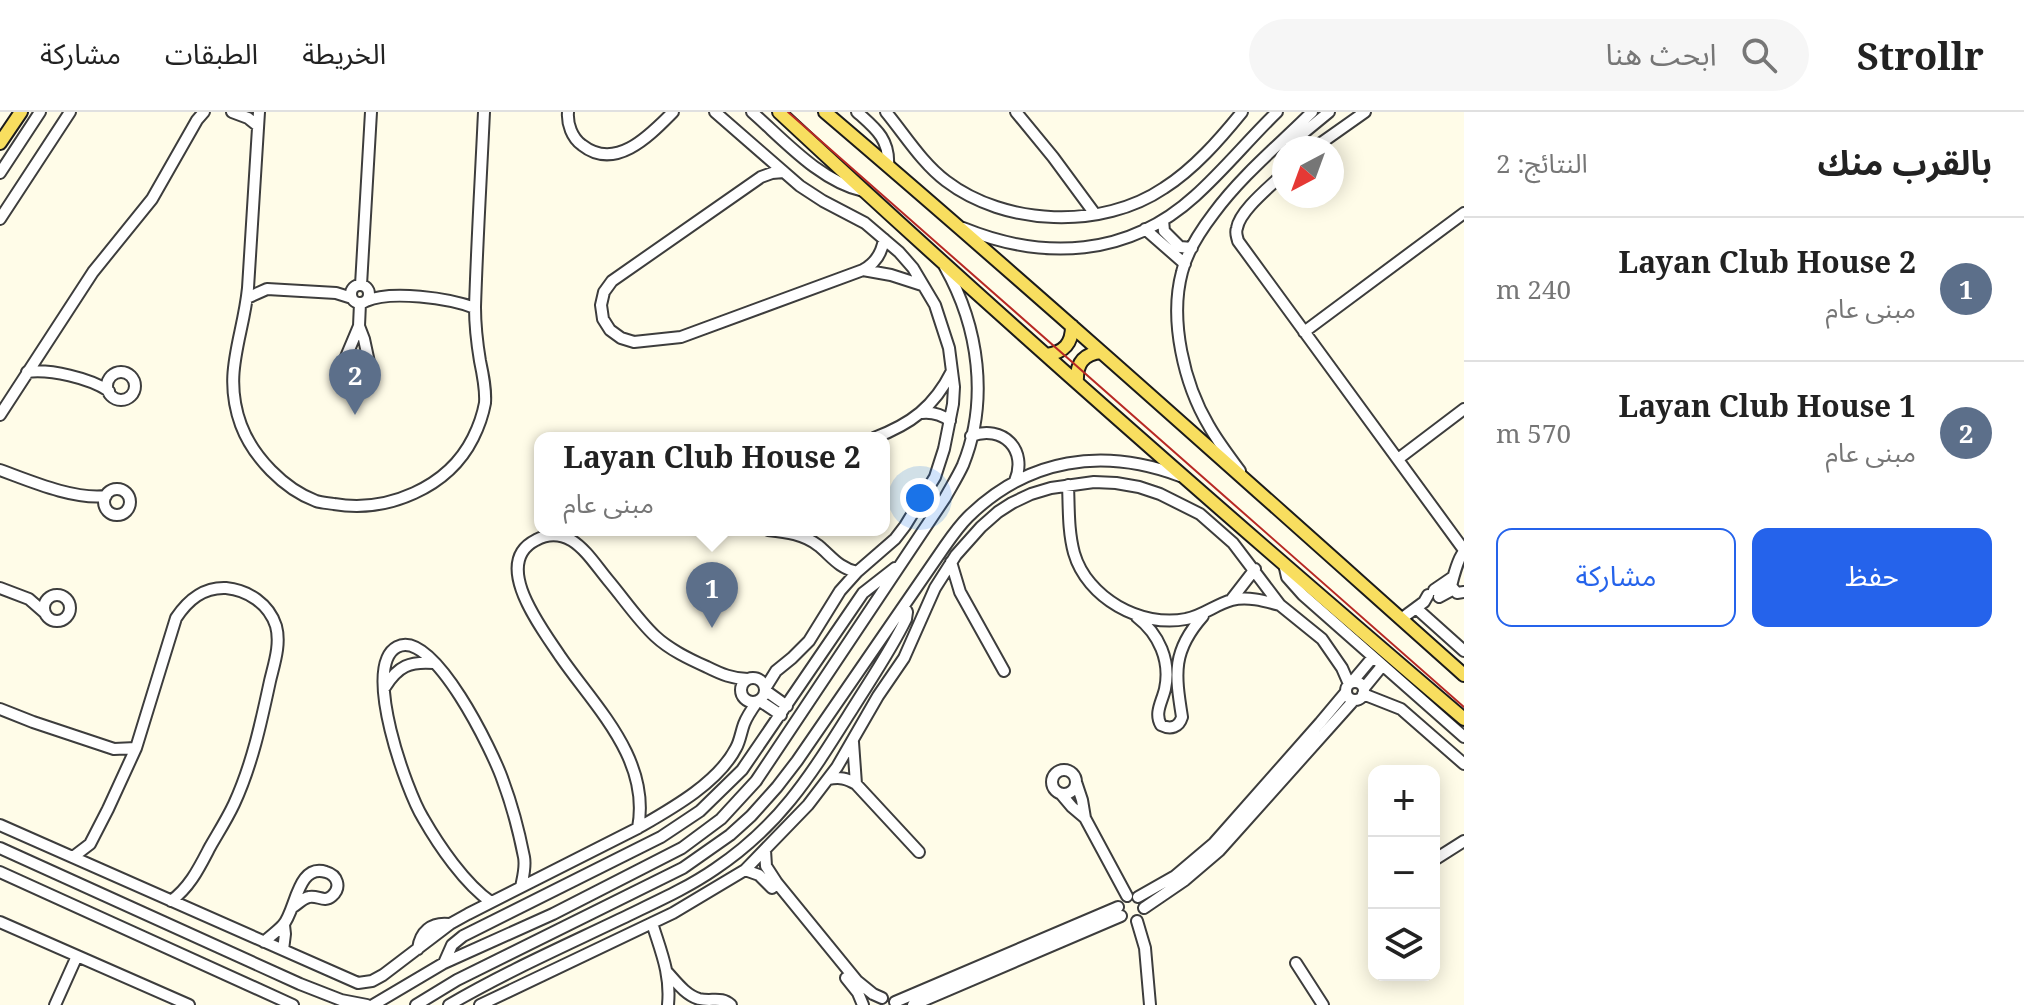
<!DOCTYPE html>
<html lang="ar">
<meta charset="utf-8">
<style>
:root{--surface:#fff;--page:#f6f6f6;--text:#222;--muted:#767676;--line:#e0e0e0;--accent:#2563eb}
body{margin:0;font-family:"Noto Serif","Noto Sans Arabic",serif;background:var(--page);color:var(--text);direction:rtl}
.controls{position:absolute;right:24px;bottom:24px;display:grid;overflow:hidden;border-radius:16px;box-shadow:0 4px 20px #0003}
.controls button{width:72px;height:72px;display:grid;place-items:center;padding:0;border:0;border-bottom:2px solid var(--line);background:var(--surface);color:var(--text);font:40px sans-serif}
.compass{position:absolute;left:1272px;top:24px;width:72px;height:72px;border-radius:50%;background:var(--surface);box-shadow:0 4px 20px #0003;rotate:221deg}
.you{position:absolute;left:920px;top:386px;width:28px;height:28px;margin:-20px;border:6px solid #fff;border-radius:50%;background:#1a73e8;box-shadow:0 0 0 12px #1a73e833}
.badge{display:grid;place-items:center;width:52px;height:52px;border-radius:50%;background:var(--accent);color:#fff;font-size:26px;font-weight:700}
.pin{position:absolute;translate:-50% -66px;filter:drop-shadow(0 2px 4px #0008)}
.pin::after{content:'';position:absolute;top:42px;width:28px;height:24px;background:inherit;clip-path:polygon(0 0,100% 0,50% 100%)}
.popup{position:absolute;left:534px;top:320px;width:356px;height:104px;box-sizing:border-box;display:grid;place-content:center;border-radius:16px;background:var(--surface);filter:drop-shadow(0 2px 6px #0005);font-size:26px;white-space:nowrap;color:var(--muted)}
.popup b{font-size:30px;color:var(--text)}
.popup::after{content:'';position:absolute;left:50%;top:100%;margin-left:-16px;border:16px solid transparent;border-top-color:var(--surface)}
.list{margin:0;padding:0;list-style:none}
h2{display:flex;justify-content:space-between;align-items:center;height:104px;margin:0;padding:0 32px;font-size:34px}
h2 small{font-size:26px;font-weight:400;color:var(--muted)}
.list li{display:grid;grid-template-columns:52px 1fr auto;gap:24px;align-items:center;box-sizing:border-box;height:144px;padding:0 32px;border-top:2px solid var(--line)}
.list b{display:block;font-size:30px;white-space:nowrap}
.list p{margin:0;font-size:26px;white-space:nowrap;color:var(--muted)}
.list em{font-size:26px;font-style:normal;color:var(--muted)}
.actions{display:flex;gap:16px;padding:24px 32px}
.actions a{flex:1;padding:18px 0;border:2px solid var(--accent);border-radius:16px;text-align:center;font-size:28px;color:var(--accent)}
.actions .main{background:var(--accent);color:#fff}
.icon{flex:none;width:44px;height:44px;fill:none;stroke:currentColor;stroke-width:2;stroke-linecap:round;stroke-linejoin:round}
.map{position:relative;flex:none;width:1464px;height:893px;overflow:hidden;direction:ltr}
header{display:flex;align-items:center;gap:48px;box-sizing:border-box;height:112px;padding:0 40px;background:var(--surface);border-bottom:2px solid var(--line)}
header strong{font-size:38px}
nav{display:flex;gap:44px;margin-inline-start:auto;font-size:28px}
.search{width:560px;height:72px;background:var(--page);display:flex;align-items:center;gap:20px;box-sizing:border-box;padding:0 28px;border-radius:44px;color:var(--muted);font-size:30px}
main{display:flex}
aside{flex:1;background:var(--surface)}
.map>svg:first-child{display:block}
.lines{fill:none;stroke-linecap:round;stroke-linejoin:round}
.minor-casing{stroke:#3d3d3d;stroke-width:14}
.major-casing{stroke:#1b1b1b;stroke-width:16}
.minor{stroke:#fff;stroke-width:10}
.major{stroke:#f8de5f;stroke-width:12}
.rail{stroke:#b82925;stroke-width:2}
</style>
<header>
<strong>Strollr</strong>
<div class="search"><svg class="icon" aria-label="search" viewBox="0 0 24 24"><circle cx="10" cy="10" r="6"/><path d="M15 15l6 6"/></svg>ابحث هنا</div>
<nav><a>الخريطة</a><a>الطبقات</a><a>مشاركة</a></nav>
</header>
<main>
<aside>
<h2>بالقرب منك<small>النتائج: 2</small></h2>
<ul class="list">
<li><span class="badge" style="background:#5c6f8a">1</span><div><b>Layan Club House 2</b><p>مبنى عام</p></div><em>240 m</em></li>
<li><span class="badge" style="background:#5c6f8a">2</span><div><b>Layan Club House 1</b><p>مبنى عام</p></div><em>570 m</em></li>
</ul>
<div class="actions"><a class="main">حفظ</a><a>مشاركة</a></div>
</aside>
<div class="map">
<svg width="1464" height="893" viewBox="0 0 1464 893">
<rect width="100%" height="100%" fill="#fffce8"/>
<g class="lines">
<g class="minor-casing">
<path id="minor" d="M232,0L248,6L258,14
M259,0L248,176C243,227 222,261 241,313C253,345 284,377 316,389C322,391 329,391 334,392C387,401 448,376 473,326C478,316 483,302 485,291C486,277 483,263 480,249C477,231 475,213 475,195C477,130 481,65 484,0
M568,0C567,12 572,26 582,33C616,60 651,22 673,0
M715,0L800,74L823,89L865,111L899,140L913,156L935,193L949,236L954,275L953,292L944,337L935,365L905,414L895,427L857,460L840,479L809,529L792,546L776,559L766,575
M752,0C785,29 820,69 863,79
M857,0C875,16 890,27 888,54
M886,0C905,23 922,51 946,69C1005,114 1102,118 1164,76C1194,57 1220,27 1242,0
M1016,0L1053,45L1095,102
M1287,27L1289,28L1301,23L1329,0
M1314,36L1365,0
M784,60L772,61L761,65L612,169L604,180L601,193L603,207L610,218L621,226L634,230L681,225L863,158C876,151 882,141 884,127
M0,61L40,0
M1284,61C1271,74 1240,98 1237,116C1235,121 1237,124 1238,129L1464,438
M0,107L70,0
M1163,108L1164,119L1180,135L1192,136
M963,116C1044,149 1128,145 1195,84C1224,58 1249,27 1277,0
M1145,117L1185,152
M863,158L891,163L922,173
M361,173L371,0
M351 182a9 9 0 1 1 18 0a9 9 0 1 1-18 0Z
M247,186L267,177L336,181L352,186
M366,189C391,178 449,186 475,196
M360,191L359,214L364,227L370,255
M1304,220L1464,101
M340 264a16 16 0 1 1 32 0a16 16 0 1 1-32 0Z
M343,252L359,214
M27,260C51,257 89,266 109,279
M107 274a14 14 0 1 1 28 0a14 14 0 1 1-28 0Z
M922,301C933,300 941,302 950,309
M0,303L93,160L152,87L197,8L204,0
M971,324C1003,312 1028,338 1015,369
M874,326C911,312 934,295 952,259
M1398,347L1464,297
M0,358C30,369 74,388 106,384
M1240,359C1229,344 1218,330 1209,314C1184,272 1169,208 1182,160C1187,139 1201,118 1214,101C1242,63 1279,33 1312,0
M1068,373C1069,396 1068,419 1074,441C1087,486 1141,516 1186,507C1203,504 1216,492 1232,488C1247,484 1265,489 1280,493
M104 390a13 13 0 1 1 26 0a13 13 0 1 1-26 0Z
M768,418C786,420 804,422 819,434C832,445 839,456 857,460
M1464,440C1459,444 1453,466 1451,474L1457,481L1464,480
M951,450L960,480L1004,559
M1284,452L1287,465L1303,483L1464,625
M0,476L29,487L45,501
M1434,478L1453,465
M44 496a13 13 0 1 1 26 0a13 13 0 1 1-26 0Z
M1439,485L1452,478
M1231,488L1255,457
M1416,496L1464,539
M1137,505C1159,522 1171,549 1165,577C1162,590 1154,601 1161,613C1171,618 1179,615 1182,605C1175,561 1172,539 1203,504
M1401,507L1424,490L1428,483
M741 578a12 12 0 1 1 24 0a12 12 0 1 1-24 0Z
M1346 579a9 9 0 1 1 18 0a9 9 0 1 1-18 0Z
M1352,570L1373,545
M385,575C398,554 410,549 434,551
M1364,576L1382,554
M766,579L787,594
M1363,582L1401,597L1464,652
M760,589L781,603
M0,597L33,610L114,637L136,636
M853,630L856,672
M1052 670a12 12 0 1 1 24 0a12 12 0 1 1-24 0Z
M828,667C840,665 846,666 856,672L919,740
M1076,670L1082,688L1085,706L1127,784
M1061,682L1072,695L1085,706
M0,713L358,871L372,869L383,863L450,812L468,802L638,716C671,697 718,671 736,636C740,629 741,620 744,612C747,604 752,597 757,590
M638,716C651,647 595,595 560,544C543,518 490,451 536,428C547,422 560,422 571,428C586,437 597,455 608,468C624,487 638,508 655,524C670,538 689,547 707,555C721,562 733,567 748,567
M0,736L300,872L341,888L367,893
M765,738L766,754L777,771L857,869L873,882L882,886
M73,745L90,732L108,697L136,636L176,506C188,488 203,475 226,476C248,478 269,492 276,514C281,532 274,552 270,569C261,611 252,653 234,692C227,707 218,721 210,735C199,756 190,775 171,789
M1434,748L1464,729
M745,758L759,763L772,776
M0,760L293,893
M1138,785L1175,764L1214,731L1320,611L1346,580
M491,790C465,772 439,734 423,706C407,680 361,554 397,535C433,515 494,642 503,669C512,693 519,720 524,745C526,755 523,765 521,775
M1144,796L1185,768L1219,739L1354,588
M1137,809L1145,836L1150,893
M0,810L189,893
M652,811C661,840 671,862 668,893
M264,830C270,824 278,819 283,813C296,799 297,751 326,760C337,763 342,775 332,784C324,791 318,783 309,785C303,786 298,792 293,795
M418,837C420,820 431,810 449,812
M283,838L285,822L284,813
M444,851L452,833L463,824L661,725L700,699L742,658L863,481L895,456
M1296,851L1323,893
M668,861C677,871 686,883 699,887C712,890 721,884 731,893
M846,866L858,881L863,893
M895,890L1118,795
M55,893L77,844
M373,893L444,851L553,802L682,736L721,707L756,669L945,386C951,375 958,364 963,353C989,289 979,215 945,155
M416,893L457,868L683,756L730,723L751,704L777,675L797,649L945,434C952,424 960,413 968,405C1028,346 1103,335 1180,364
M449,893C507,859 569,832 629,803C658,789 689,775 715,757C781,713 812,661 853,596C871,567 891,538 906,507L907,500L904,494
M480,893L673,801L745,758L808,693L837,655L878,584L904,546L935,476L956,443L981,415L998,400L1012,391L1031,382L1051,376L1094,370L1116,371L1139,375L1160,382L1200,402L1233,431L1280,493L1322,527L1342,556L1349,572
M913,893L1121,804"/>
</g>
<g class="major-casing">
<path id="major" d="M779,0C1002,208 1232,409 1464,607
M825,0C1041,184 1252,374 1464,563
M0,31L21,0
M1047,243C1064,240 1072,232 1072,214
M1077,270C1076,252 1083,242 1101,240"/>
</g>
<use href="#minor" class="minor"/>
<use href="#major" class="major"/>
<path class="rail" d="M788,0L1464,595"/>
</g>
</svg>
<div class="controls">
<button>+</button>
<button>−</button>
<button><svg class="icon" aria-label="layers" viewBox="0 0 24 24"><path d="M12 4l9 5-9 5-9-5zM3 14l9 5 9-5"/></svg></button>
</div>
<svg class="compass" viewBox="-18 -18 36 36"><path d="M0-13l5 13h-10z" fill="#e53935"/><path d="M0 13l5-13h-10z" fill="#767676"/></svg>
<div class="you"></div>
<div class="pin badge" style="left:712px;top:516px;background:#5c6f8a">1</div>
<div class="popup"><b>Layan Club House 2</b>مبنى عام</div>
<div class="pin badge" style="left:355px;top:303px;background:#5c6f8a">2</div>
</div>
</main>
